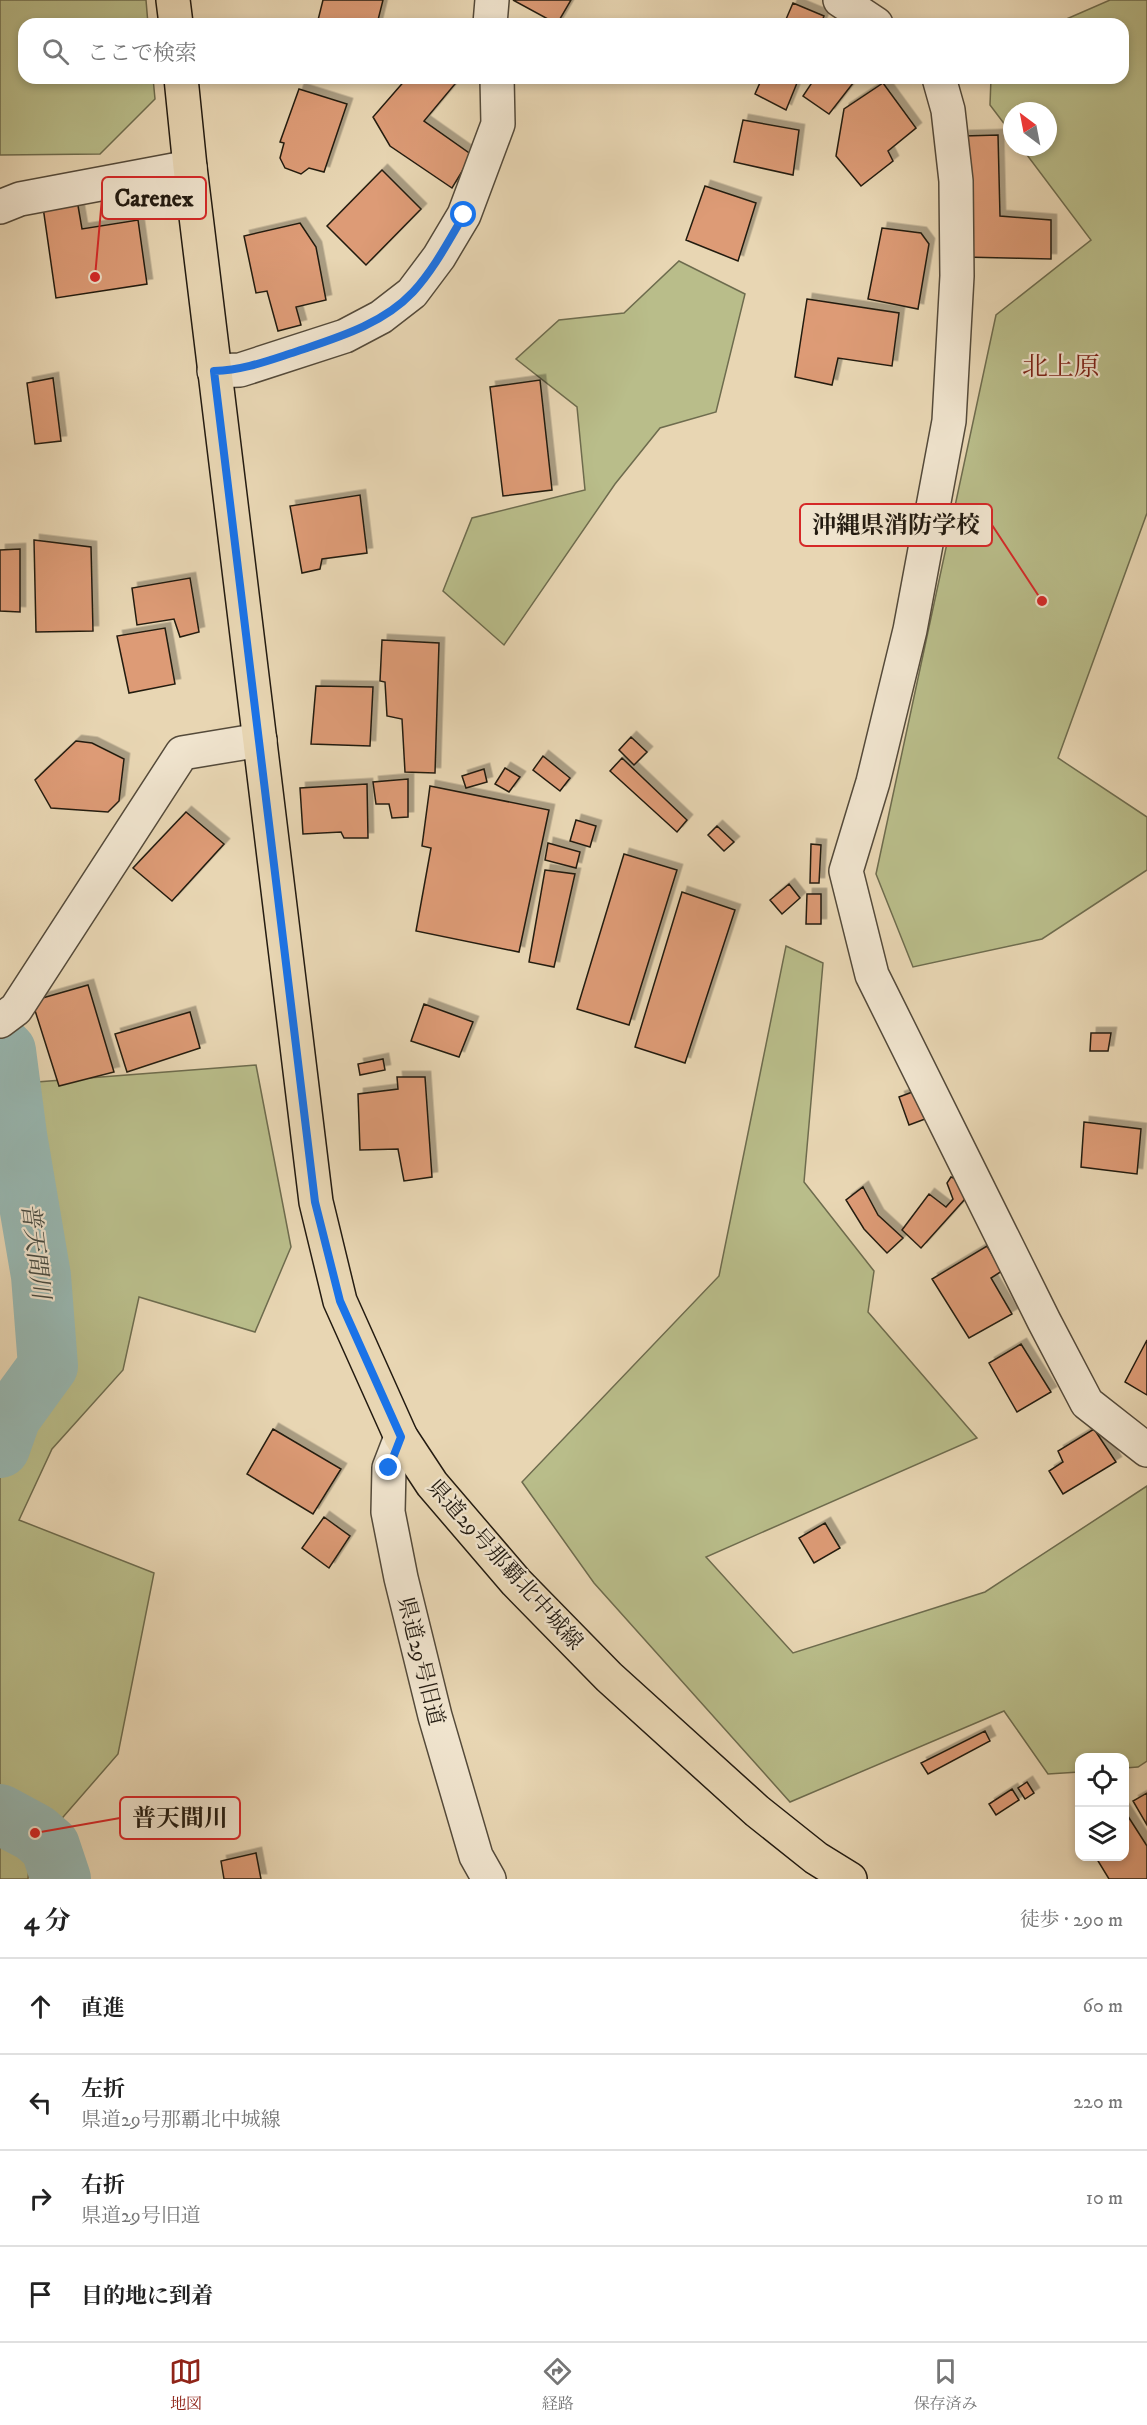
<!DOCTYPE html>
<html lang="ja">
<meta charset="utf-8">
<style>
:root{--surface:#fff;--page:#f2f2f2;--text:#222;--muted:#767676;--line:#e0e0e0;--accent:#8f2418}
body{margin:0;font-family:"IM FELL DW Pica","Noto Serif JP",serif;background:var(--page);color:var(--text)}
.controls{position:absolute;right:18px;bottom:18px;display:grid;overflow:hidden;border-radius:12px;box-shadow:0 3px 9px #0003}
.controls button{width:54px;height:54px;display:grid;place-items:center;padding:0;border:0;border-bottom:2px solid var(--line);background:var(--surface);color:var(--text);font:30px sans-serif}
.compass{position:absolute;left:1003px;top:102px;width:54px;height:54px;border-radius:50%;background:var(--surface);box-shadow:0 3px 9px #0003;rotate:328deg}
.stop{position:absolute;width:18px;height:18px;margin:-14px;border:4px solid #1a73e8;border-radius:50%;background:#fff}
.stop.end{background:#1a73e8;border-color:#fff;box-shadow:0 2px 6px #0008}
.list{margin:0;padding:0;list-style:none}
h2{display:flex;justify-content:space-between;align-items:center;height:78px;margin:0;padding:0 24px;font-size:26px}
h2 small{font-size:20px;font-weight:400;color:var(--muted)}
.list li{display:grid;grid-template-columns:39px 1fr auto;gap:18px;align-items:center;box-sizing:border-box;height:96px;padding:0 24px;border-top:2px solid var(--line)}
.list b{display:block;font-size:22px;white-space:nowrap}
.list p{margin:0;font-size:20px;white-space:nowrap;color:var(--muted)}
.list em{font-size:20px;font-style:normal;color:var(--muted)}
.icon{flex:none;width:33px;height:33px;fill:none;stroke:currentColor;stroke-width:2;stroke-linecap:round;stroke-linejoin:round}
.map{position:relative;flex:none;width:1147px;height:1879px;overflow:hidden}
.search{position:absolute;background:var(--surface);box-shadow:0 3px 9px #0003;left:18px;right:18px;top:18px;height:66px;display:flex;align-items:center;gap:15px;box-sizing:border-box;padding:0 21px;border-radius:18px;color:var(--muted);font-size:22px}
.sheet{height:462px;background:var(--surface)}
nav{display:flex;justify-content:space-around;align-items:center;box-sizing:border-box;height:84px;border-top:2px solid var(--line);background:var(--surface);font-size:16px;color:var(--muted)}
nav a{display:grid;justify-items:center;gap:3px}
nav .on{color:var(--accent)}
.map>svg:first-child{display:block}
.green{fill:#b9bd8a;stroke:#6e6c4e;stroke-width:1.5}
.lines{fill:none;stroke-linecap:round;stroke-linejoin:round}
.river{stroke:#98b8b2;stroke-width:60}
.building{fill:#dd9b76;stroke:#231b11;stroke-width:1.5;filter:url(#shadow)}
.minor-casing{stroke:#544a3a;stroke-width:36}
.major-casing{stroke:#231b11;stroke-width:36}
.minor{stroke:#f0e4ce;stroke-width:33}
.major{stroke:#e8d6b3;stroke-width:33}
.route{stroke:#1a73e8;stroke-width:8}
.labels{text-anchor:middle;stroke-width:4.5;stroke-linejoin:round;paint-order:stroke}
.street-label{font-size:22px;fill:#231b11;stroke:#f0e4ce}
.water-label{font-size:24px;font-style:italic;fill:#464a41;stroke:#f0e4ce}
.quarter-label{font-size:26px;fill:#7a1f14;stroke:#f0e4ce}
.leader{fill:none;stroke:#d62828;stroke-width:2}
.callout-dot{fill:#d62828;stroke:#f0e4ce;stroke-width:2}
.callout{fill:#f0e4ce;stroke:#d62828;stroke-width:2}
.callout-label{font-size:24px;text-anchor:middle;font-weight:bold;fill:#231b11}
</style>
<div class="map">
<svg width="1147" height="1879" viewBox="0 0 1147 1879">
<defs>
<filter id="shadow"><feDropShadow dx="5.5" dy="-5.5" stdDeviation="0" flood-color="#0004"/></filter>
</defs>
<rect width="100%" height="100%" fill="#e8d6b3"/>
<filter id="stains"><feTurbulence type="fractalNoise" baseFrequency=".00333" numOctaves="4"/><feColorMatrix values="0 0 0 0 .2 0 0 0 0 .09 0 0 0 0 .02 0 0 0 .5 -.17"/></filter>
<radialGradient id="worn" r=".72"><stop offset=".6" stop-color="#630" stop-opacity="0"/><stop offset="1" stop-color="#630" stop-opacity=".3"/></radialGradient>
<path class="green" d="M0,0H146L148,24H24V78H153L155,99L100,154L0,155Z
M1110,0H1147V513L1058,758L1147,817V870L1042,939L913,967L876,874L996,315L1091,240L1021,147H1048V111H1012V134L990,105L991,78H1123V24H1055Z
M679,261L745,294L716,412L660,428L615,484L504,645L443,591L472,518L585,490L577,407L516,359L559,320L624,313Z
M786,946L823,963L804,1182L874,1271L868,1312L977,1438L706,1557L793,1653L985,1592L1147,1486V1761L1138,1767L1125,1768L1124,1758H1080L1079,1772L1048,1774L1004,1711L790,1802L594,1583L522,1482L719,1276Z
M256,1065L291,1247L255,1332L139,1297L123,1370L52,1449L19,1520L154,1573L118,1754L30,1855L28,1879H0V1429L55,1372L57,1287L28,1175L24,1083Z"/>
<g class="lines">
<path class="river" d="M0,1045L6,1051L17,1135L41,1276L48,1366L11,1417L0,1448
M0,1814L35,1833L50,1846L61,1879"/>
</g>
<path class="building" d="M323,0H383L377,24H317Z
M513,0H571L557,24Z
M793,3L824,16L821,24H784Z
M407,78H447L455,84L424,121L472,155L452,188L390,146L373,117Z
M762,78H799L786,110L755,94Z
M815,78H857L829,114L803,96Z
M883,83L916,128L888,151L893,161L861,186L836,156L844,109Z
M299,89L347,104L324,172L309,168L301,174L285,168L280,158L284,143L280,142Z
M743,120L799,130L793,175L734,162Z
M998,135L1000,216L1051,220V259L963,257L964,136Z
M382,170L421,209L366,265L327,226Z
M705,186L756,203L738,261L686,240Z
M76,194L82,229L138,220L147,284L56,298L42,200Z
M300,223L316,247L326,300L296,307L301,325L278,331L267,291L256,293L244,236Z
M882,228L921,233L929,244L918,309L868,299Z
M807,299L899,313L892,366L838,358L832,385L795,377Z
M53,378L61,441L35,444L27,383Z
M540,380L552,490L503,496L490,387Z
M360,495L367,553L322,559L320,569L302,573L290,506Z
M34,540L91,547L93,631L36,632Z
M20,549V612L0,611V550Z
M190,578L199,632L180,637L174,619L137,625L132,588Z
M165,628L175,684L129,693L117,636Z
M382,640L439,643L435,773L405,772L402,719L387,716L385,682L380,681Z
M316,686L373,687L370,746L311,744Z
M631,737L647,752L634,765L619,750Z
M76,741L92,743L124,759L119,801L108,812L51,808L35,780Z
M543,756L570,778L560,791L533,770Z
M622,758L687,820L677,832L610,771Z
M505,768L520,777L509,792L495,784Z
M484,769L487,782L466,788L462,776Z
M408,779V817L392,818L389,804H376L373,782Z
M367,784L368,838H344L341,832L303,834L300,788Z
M430,786L549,810L519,952L416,931L431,848L422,846Z
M186,812L224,844L172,901L133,868Z
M576,820L596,826L590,847L570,841Z
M717,826L734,842L724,851L708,835Z
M548,843L580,852L576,868L545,860Z
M811,844L821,845L819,883H810Z
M624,854L677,870L629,1025L577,1009Z
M545,870L575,874L554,967L529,962Z
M789,884L800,898L782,914L770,900Z
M682,892L735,910L685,1063L635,1047Z
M807,894H821V924H806Z
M88,985L114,1072L59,1086L32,1001Z
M424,1004L473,1022L459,1057L411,1041Z
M190,1012L200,1048L127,1072L115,1034Z
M1091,1033H1111L1108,1051H1090Z
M383,1059L385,1070L360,1075L358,1064Z
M397,1077H425L432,1177L404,1181L398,1149L360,1150L358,1094L398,1089Z
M915,1091L925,1119L909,1125L899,1097Z
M1084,1122L1141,1129L1137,1174L1081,1167Z
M951,1177L956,1179L965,1199L921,1248L902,1230L929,1194L946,1207L953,1199L947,1183Z
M863,1187L878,1215L903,1238L887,1253L864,1229L846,1200Z
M987,1246L1002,1271L991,1278L1012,1314L969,1338L932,1279Z
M1147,1340V1395L1125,1382Z
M1021,1344L1051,1392L1017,1412L989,1363Z
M273,1429L341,1469L313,1514L247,1474Z
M1094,1429L1116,1462L1063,1494L1049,1471L1063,1462L1058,1451Z
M324,1517L350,1536L329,1568L302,1548Z
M825,1523L840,1548L814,1563L799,1538Z
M985,1731L990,1741L928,1774L921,1763Z
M1027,1782L1034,1793L1025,1799L1018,1788Z
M1012,1789L1019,1800L996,1815L989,1804Z
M1147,1793V1825L1133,1801Z
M1124,1810L1147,1846V1879H1109L1095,1856H1124Z
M256,1853L261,1879H224L221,1861Z"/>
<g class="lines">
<g class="minor-casing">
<path id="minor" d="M840,0L876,24
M490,24L492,0
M939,78L948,110L956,181L957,276L949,421L910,630L873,782L846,871L872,975L1044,1321L1087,1403L1147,1450
M0,207L20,199L190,167
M214,371L240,370L345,336L381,317L412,293L439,257L464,215L498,124L497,78
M0,1021L16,1009L182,753L260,740
M401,1437L389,1468L388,1512L401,1578L435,1716L476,1856L489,1879"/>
</g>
<g class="major-casing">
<path id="major" d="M173,0L176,24
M181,78L190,167L316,1202L340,1301L401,1437L432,1484L516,1582L609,1677L757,1811L816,1858L850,1879"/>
</g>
<use href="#minor" class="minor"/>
<use href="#major" class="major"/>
</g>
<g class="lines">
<path class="route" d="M389,1468L401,1437L340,1301L315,1202L214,371C244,370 267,361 295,352C336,338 382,325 413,292C434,269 448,242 464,215"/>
</g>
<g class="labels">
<g class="street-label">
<text transform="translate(506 1564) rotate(48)" y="8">県道29号那覇北中城線</text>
<text transform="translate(422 1661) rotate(76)" y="8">県道29号旧道</text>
</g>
<g class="water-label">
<text transform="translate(36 1251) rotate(83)" y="8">普天間川</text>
</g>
<g class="quarter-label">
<text x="1061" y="375">北上原</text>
</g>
</g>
<path class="leader" d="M95 277L102 198M1042 601L992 525M35 1833L120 1818"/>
<g class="callout-dot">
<circle cx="95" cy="277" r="6"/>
<circle cx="1042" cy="601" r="6"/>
<circle cx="35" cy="1833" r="6"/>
</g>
<g class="callout">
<rect x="102" y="177" width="104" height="42" rx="6"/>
<rect x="800" y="504" width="192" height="42" rx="6"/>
<rect x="120" y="1797" width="120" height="42" rx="6"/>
</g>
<g class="callout-label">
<text x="154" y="206">Carenex</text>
<text x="896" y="533">沖縄県消防学校</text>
<text x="180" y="1826">普天間川</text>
</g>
<rect width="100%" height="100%" filter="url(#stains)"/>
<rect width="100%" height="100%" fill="url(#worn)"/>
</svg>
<div class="controls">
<button><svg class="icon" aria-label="locate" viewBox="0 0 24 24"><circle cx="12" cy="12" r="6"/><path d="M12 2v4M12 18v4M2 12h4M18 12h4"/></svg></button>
<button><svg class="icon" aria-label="layers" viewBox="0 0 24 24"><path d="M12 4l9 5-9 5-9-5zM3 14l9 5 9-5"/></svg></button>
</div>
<svg class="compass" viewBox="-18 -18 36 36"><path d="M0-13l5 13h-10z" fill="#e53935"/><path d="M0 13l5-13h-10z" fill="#767676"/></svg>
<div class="stop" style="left:464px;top:215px"></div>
<div class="stop end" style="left:389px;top:1468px"></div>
<div class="search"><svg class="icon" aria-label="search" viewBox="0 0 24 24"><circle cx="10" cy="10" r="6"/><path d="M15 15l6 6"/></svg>ここで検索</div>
</div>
<section class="sheet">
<h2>4 分<small>徒歩 · 290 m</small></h2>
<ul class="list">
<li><svg class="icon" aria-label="ahead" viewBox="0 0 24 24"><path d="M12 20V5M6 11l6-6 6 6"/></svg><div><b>直進</b></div><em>60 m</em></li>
<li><svg class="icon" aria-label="left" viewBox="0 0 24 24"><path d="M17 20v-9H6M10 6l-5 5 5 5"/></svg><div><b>左折</b><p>県道29号那覇北中城線</p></div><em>220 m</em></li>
<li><svg class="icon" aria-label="right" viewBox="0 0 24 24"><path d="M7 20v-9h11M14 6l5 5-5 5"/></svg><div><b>右折</b><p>県道29号旧道</p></div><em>10 m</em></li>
<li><svg class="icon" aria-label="arrive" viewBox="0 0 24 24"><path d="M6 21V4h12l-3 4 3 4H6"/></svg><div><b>目的地に到着</b></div></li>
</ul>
</section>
<nav>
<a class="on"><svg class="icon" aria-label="map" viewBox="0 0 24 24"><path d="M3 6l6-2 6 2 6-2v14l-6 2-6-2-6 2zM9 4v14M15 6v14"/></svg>地図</a>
<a><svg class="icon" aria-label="directions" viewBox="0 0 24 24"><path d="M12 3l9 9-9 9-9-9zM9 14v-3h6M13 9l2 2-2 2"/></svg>経路</a>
<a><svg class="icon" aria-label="saved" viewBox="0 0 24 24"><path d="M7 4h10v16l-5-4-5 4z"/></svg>保存済み</a>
</nav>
